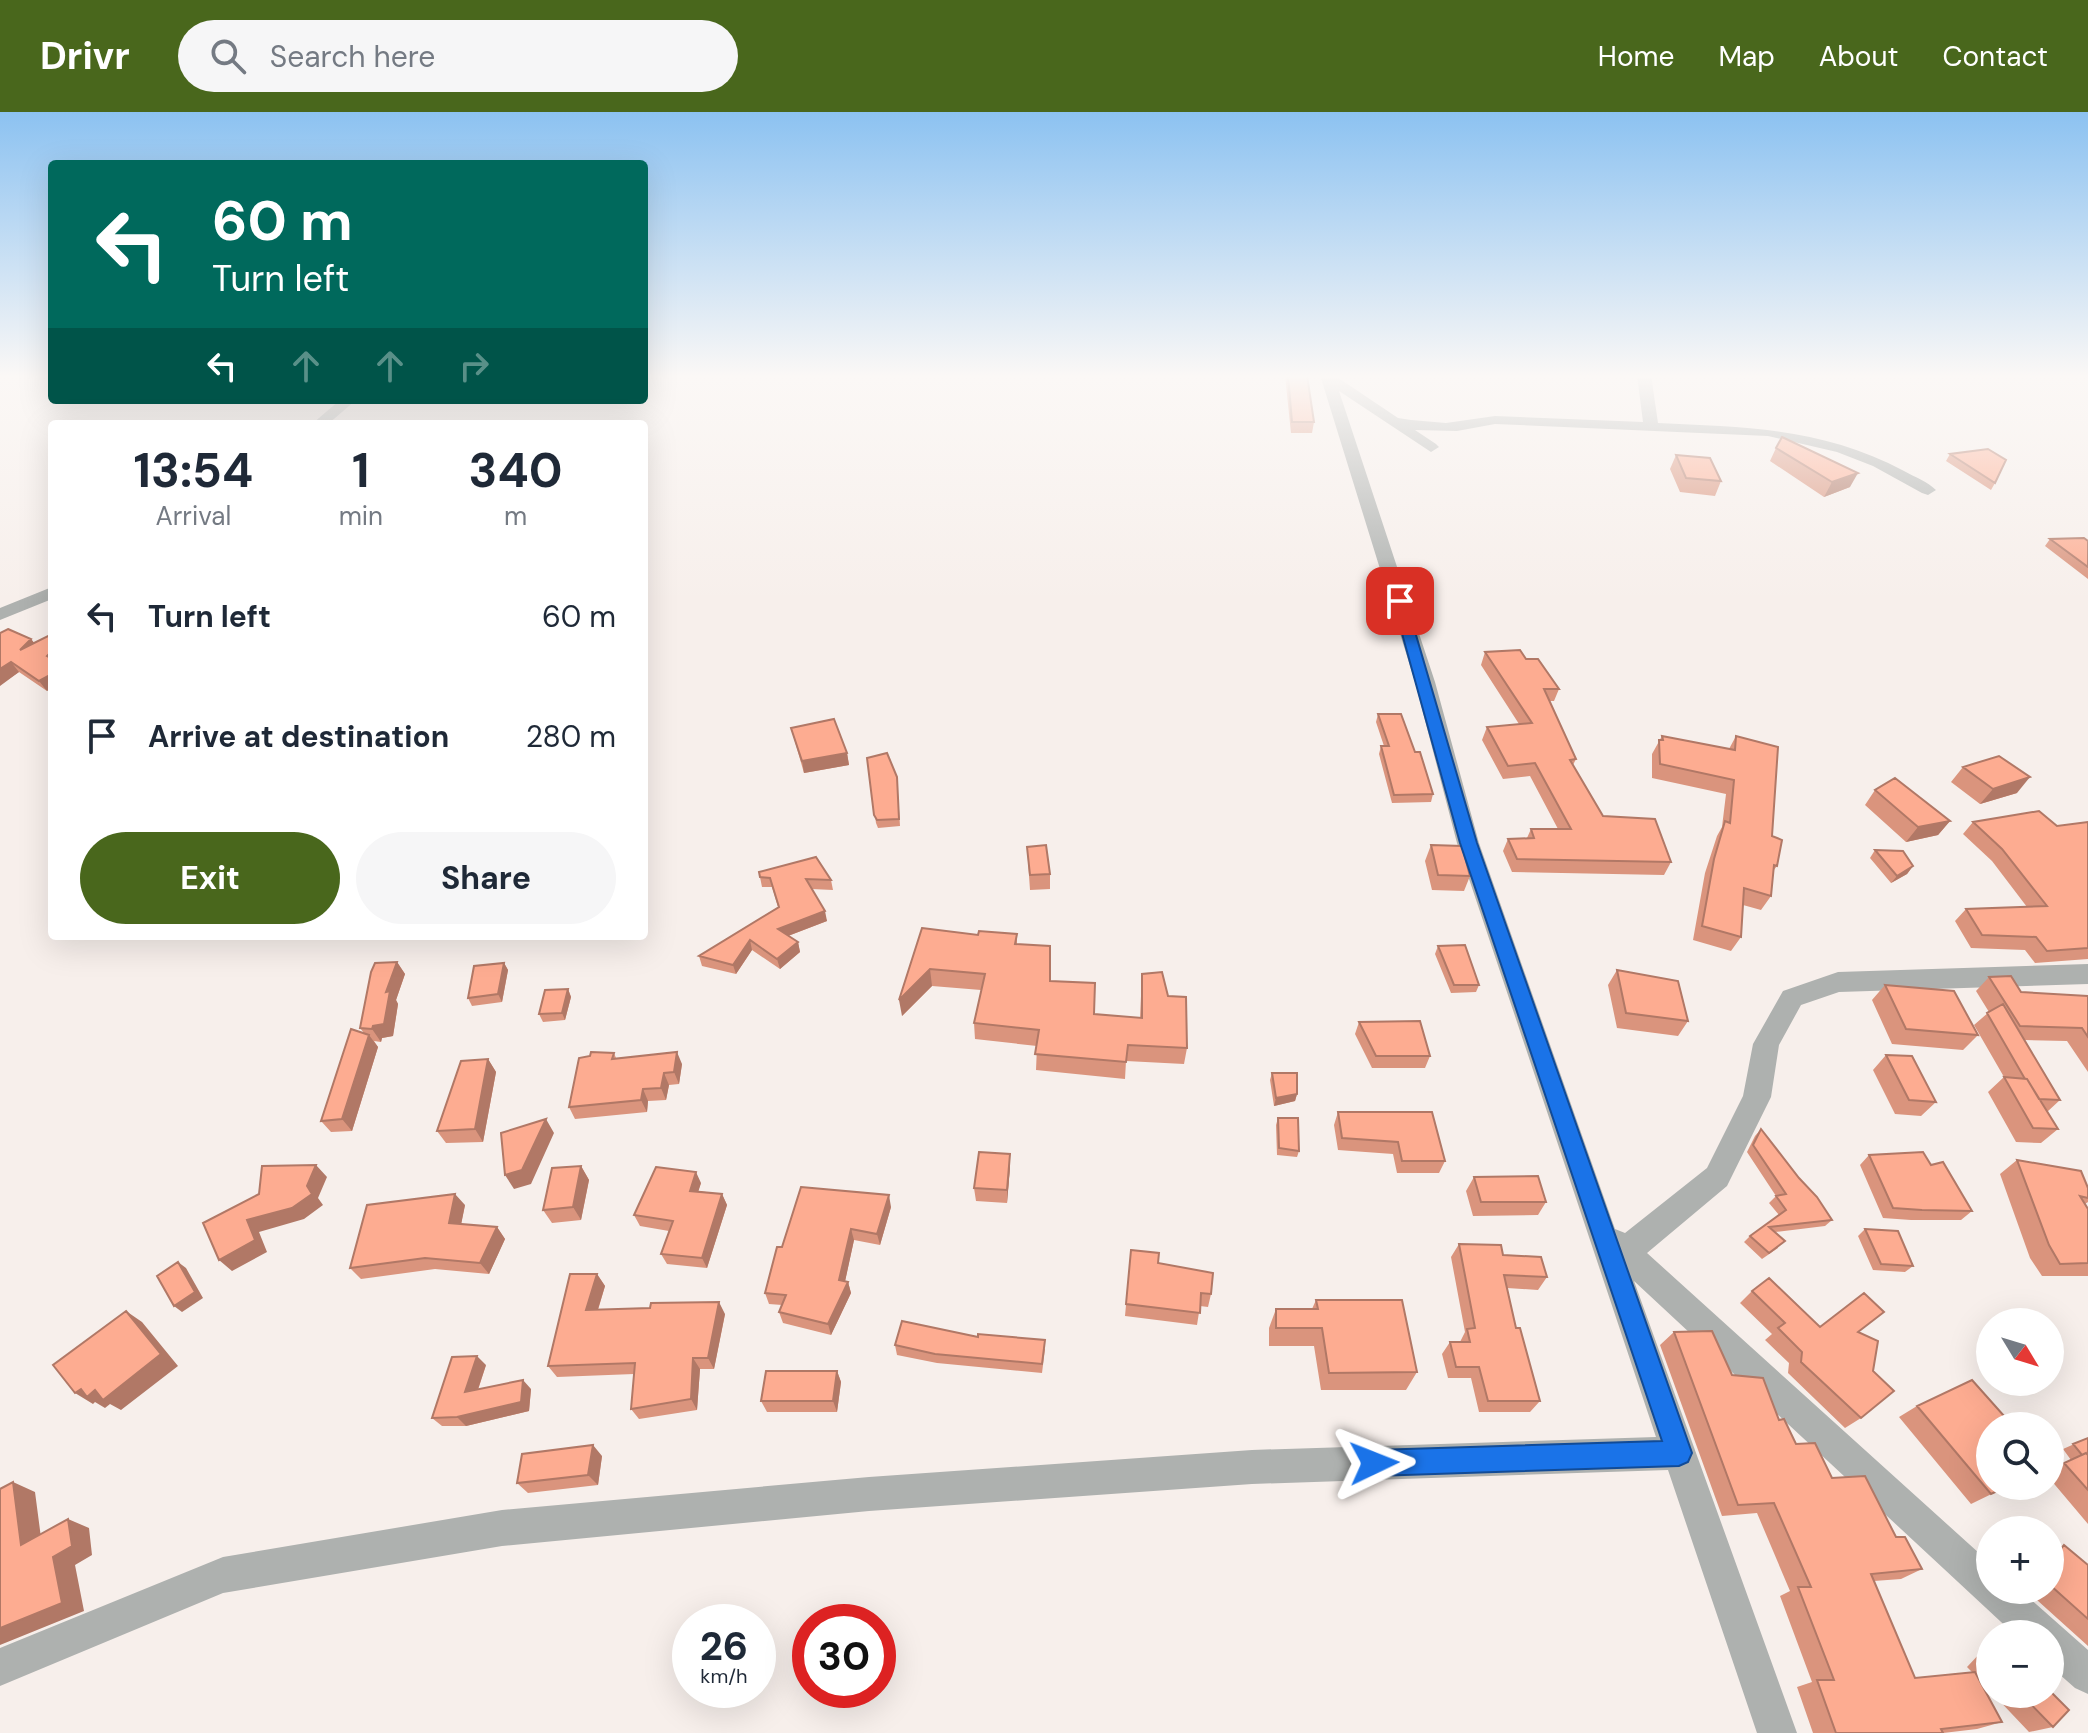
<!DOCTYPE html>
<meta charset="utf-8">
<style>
body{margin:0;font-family:"DM Sans",sans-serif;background:#f6f6f7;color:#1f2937;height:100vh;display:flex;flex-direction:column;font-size:30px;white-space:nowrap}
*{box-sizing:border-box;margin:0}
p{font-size:26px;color:#747a83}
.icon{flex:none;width:44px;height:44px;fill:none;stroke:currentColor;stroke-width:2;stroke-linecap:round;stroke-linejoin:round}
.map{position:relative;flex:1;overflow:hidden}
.panel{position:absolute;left:48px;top:308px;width:600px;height:520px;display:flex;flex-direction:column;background:#fff;border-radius:8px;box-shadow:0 8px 32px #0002}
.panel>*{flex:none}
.guide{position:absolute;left:48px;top:48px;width:600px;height:244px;border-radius:8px;box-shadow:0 8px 32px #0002;background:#00695c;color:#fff;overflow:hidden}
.needle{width:52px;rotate:128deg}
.tools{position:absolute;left:1976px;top:1196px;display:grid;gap:16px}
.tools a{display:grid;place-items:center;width:88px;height:88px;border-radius:50%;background:#fff;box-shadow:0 8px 32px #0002;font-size:40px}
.speed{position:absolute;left:672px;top:1492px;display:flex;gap:16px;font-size:40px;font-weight:700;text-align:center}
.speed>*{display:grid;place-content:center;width:104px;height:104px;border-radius:50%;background:#fff;box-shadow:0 8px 32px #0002;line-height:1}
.speed small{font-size:20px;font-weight:400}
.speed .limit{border:12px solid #d22;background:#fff;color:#111}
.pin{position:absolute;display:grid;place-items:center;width:68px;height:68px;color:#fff;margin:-34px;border-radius:16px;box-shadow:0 4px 12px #0006}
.me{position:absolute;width:88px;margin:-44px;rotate:88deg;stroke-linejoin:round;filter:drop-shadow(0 0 6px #0008)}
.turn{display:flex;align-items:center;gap:28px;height:168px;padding:0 32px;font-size:36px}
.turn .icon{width:104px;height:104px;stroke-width:2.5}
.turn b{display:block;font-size:56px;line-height:68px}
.lanes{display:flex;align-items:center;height:76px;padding:0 32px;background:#0003;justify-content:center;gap:40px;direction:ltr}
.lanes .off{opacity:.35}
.eta{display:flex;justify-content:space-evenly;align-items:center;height:136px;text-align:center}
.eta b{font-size:48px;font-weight:700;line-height:56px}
.action{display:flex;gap:16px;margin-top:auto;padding:16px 32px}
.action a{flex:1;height:92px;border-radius:48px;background:#49671c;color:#fff;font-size:32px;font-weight:700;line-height:92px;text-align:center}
.action a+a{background:#f6f6f7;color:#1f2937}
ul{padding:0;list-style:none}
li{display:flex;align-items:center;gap:24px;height:120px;padding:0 32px}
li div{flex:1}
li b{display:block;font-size:30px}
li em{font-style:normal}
header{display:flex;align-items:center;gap:48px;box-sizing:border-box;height:112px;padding:0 40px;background:#49671c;color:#fff}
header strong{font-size:38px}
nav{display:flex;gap:44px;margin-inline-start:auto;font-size:28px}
.search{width:560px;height:72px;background:#f6f6f7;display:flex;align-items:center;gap:20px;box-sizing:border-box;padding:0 28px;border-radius:44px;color:#747a83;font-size:30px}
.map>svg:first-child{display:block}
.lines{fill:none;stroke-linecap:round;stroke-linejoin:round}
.street{fill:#aeb1af;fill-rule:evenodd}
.wall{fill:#da947d}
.shaded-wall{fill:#b17866}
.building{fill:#fdac91;stroke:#b17866;stroke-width:2}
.route{fill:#1a73e8;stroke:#114b97;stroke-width:2}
</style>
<header>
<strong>Drivr</strong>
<div class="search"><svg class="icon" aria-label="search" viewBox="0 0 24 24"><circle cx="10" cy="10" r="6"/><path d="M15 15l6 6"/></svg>Search here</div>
<nav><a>Home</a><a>Map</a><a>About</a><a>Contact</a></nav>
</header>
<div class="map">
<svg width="2088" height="1621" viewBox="0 0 2088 1621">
<rect width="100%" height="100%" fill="#f7efeb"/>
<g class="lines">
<path class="street" d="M1320,263h14l64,43 13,2 35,3 49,-7 148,6 -6,-47h14l7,48c88,4 166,5 246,48 11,6 24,11 32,19l-8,5 -6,-2 -49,-27 -36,-14 -69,-16 -273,-12 -38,7 -42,-1 21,14 3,3 -8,5 -92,-61 96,291 44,161 136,386 10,4 82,-65 36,-72 10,-52 30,-53 55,-19 250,-8v20l-249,8 -38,13 -22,40 -8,52 -44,89 -80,67 343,310v27h30l68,60v44l-13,-6 -25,-22v-32h-36l-380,-353 163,452h-40l-89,-263 -416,14 -383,27 -367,35 -279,47 -223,93v-38l223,-91 279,-47 367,-33 383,-27 404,-13 -199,-594 -42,-161z
M340,288h16l-28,24h-16z
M52,475v12l-52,21v-12z"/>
</g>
<path class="wall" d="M1285,263h22l7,47 -2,11h-21z
M1776,336l74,39 -26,10 -54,-36z
M1950,342l45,29 -4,7 -45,-29z
M1676,343l45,26 -6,15 -35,-4 -10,-23z
M2050,427l38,2v38l-43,-33z
M0,521l31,6 3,4 13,48 -28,-19 -15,10z
M1485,540l41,7 33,30 -5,12h-5l27,58 -3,6 30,51 68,46 -7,13 -152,-3 -9,-21 5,-12 19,-1 4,-9h27l-28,-53 -27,3 -21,-39 5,-13 32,-3 -38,-59z
M1378,602l37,38 18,42 -2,8 -39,1 -13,-49 2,-8h3l-8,-24z
M791,616l56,25 2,12 -45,8z
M1662,624l67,13 7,-13 36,100 5,30 -4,5 -2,25 -10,14 -18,-5 -2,32 -10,14 -38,-11 12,-67 12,-37 5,-9 4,-33 -74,-16v-24z
M867,646l30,19 3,49 -22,2 -2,-5z
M1963,655l54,26 -37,11 -29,-22z
M1875,678l75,31 -12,14 -32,7 -41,-37z
M1973,710l84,4 31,-4v137l-53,4 -10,-13 -54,-2 -16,-27 11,-12 61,-2 -35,-46 -29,-27z
M1431,733l39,31 -6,15 -32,-1 -7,-29z
M1027,735l23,27v15l-20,1z
M1875,738l38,16 -6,8 -16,9 -21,-25z
M760,765l71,3 2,10 -21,-1 15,32 -39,15 10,6 2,10 -20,17 -28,-19 -16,24 -34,-8 -3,-10 79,-49 -6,-20h-10z
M922,816l56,7 39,-1v11l33,36 44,33 46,4 2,-44 26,22 19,52 -3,16 -58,-3 -1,18 -89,-9 1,-24 -62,-7 -1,-16 7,-33 -49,-4 -30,30z
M1438,834l41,39 -3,7 -25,1 -16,-39z
M397,850l8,12 -9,26 2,4 -5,32 -11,2 -1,4 -7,-1 4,6 -26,84 -21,1 -10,-11 43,-88 -4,-5z
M504,851l4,7 -6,32 -30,4 -4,-8z
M1617,858l71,51 -10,15 -61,-8 -9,-43z
M1989,865l32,15 67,4v76l-21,-31 -43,-1 36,60 -13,12 11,17 -17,14 -25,-1 -28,-50 16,-15 -30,-52 15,-13 -13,-21z
M1885,873l93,50 -15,15 -71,-6 -20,-44z
M568,877l3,8 -6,23 -22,2 -4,-8z
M1359,910l71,34 -5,12h-53l-17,-34z
M614,941l2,5 66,6 -3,20 -10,1 -3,15 -18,1 -1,11 -72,7 -6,-12z
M1886,943l50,47 -15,14 -26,-2 -22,-44z
M488,947l8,13 -13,70 -37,1 -9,-12z
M1272,961l25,21 -2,7 -21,5 -4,-26z
M1338,1000l107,49 -6,12h-42l-4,-19 -55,-4 -4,-25z
M1278,1006l21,33 -2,6 -20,-2 -1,-30z
M1761,1017l71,91 -7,6 -50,6 3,16 -16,11 -18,-17 6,-6 29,-21 -10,-12 7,-7 -29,-44 8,-16z
M1010,1042v13l-3,36 -31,-2 -2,-13z
M1869,1043l62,10 41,46 -11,9h-50l-28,-2 -23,-53z
M2017,1048l71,28v14l-3,2 3,5v67h-46l-12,-18 -30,-84z
M581,1054l8,14 -8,40 -29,3 -9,-13z
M1474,1065l72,25 -8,13 -65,1 -7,-25z
M701,1071l-3,8 24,3 5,11 -20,63 -40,-4 -6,-10 8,-23 -29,-5 -6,-11z
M465,1093l-4,19 36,3 8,12 -16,35 -54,-5 -74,10 -11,-11z
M891,1095l-11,38 -26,-5 -9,41 3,1 3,11 -20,42 -48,-12 -4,-11 3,-7 -13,-1 -4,-11 17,-46z
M1865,1117l48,37 -8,6 -32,-2 -15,-34z
M1459,1132l44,11 44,22 -9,13 -31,-2 9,40 24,73 -10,11h-51l-8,-34h-23l-6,-24 8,-12h10l5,-10 -14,-75z
M1131,1138l27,13 53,31 -3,13 -8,-1 -3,19 -72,-9z
M597,1162l8,12 -7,24 127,4 -11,55h-14l-3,41 -58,9 -8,-10 3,-35 -77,3 -9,-11z
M1752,1179l68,36 38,5 3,86 -16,10 -57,-55 1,-10 -24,-23 7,-6 -32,-31z
M1316,1188l101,72 -11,18h-85l-7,-44h-45v-18l7,-19h36z
M1674,1220l58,43 47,45 17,24 100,93 26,32 -21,10 -27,2 41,97 57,-6 -5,-5 15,-16 8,-3v43l-11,-11 23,42 -25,7 -34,4h-130l-16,-46 15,-5 -32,-86 10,-5 -33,-78 -35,3 -62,-171z
M978,1225l67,12 -3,24 -105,-10 -40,-8 -2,-10z
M486,1253l-8,25 53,-1 -2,22 -63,15h-24l-10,-8z
M837,1259l4,11 -4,30h-70l-6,-11z
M1917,1294l91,80 -37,18 -72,-87z
M2088,1326v86l-38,-45v-9l21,-10 -8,-11z
M602,1344l-4,29 -70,8 -11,-10z
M2064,1433l24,20v81l-62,-56h24v-39z
M1993,1582h57l3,33 -24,5z"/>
<path class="shaded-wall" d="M1858,361l-8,14 -26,10 8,-15z
M31,527l8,10 -19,1z
M11,550l8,10 -19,14v-17z
M52,562v15l-5,2 -8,-10z
M847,641l2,12 -45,8 -2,-12z
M2030,665l-13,16 -37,11 13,-15z
M1950,709l-12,14 -32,7 12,-15z
M1913,754l-6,8 -16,9 6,-7z
M825,799l2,10 -47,18 -2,-10z
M750,828l2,10 -16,24 -3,-9z
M798,830l2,10 -20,17 -3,-10z
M397,850l8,12 -9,26 2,4 -5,32 -11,2 -1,4 -9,-13z
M504,851l4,7 -6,32 -4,-8z
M930,857l2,17 -30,30 -3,-16z
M568,877l3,8 -6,23 -3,-7z
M369,923l9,12 -26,84 -10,-12z
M677,940l5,12 -3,20 -5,-12z
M488,947l8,13 -13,70 -8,-13z
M664,961l5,12 -3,15 -5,-12z
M643,977l5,12 -1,11 -6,-12z
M1297,982l-2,7 -21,5 2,-8z
M546,1007l8,14 -23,51 -17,5 -9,-14z
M1010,1042v13l-3,36v-13z
M316,1053l11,12 -9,21 5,7 -19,14 -45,13 8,20 -35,19 -13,-11 28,-40 60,-34z
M581,1054l8,14 -8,40 -8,-13z
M696,1060l5,11 -6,19 -5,-11z
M455,1082l10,11 -6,30 -10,-12z
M722,1082l5,11 -20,63 -5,-10z
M889,1083l2,12 -11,38 -3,-11z
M497,1115l8,12 -16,35 -9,-11z
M851,1117l3,11 -11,51 -4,-11z
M178,1150l8,6 17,30 -21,14 -8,-6z
M597,1162l8,12 -11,36 -8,-12z
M848,1170l3,11 -20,42 -3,-11z
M719,1190l6,12 -11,55 -6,-11z
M126,1199l16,11 36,44 -57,44 -11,-6 -5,4 -10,-6 -2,2 -18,-11 6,-4 14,1z
M477,1244l9,9 -12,36 -9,-9z
M693,1246l7,11 -3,41 -6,-11z
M837,1259l4,11 -4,30 -4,-11z
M523,1268l8,9 -2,22 -63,15 -9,-9z
M593,1333l9,11 -4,29 -10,-10z
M13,1370l22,10 8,61 -22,-8z
M68,1407l21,9 3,27 -17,10 9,46 -84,34v-17l53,-71z"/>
<path class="building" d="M1288,263h19l7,47h-22z
M1782,325l76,36 -26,9 -56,-34z
M1988,337l18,11 -11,23 -45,-29z
M1676,343l34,3 11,23 -35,-3z
M2084,426l4,3v26l-38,-28z
M8,517l23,10 -11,11 32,-16v17l-5,5 5,3v15l-13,7 -28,-19 -11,7v-36z
M1520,538l6,9h12l21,30h-15l32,70 -6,1 33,56 52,3 16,43 -154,-3 -9,-20 26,-1 -3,-9h40l-36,-66 -27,3 -21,-39 45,-4 -47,-71z
M1378,602h23l14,38h5l13,42 -39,1 -13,-49h8z
M834,607l13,34 -45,8 -11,-33z
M1662,624l73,14 1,-14 42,11 -6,89 10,4 -5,26 -3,-1 -3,31 -27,-8 -3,49 -39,-11 12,-67 11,-38 5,2 4,-43 -74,-16 -1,-24h4z
M887,641l10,24 2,42 -22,1 -3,-5 -7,-57z
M1999,644l31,21 -37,12 -30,-22z
M1895,666l55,43 -32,6 -43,-37z
M2039,699l18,15 31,-4v126l-41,3 -11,-14 -54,-2 -16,-26 81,-3 -45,-57 -29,-27z
M1046,733l4,29 -20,1 -3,-28z
M1431,733l31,1 8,30 -32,-1z
M1875,738l28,1 10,15 -16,10z
M816,745l15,23 -25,-1 19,32 -47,18 20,13 -21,17 -27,-19 -17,25 -34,-9 80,-49 -9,-29 -10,-1 -1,-5z
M922,816l56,7 1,-4 38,3 -2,10 35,2v35l45,2 -1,31 48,4v-44l20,-2 6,24 18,1 1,51 -59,-3 -2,17 -91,-8 4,-24 -65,-7 11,-49 -55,-5 -31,31z
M1465,833l14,40h-25l-16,-39z
M397,850l-11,30 4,-1 -6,33 -11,2 -1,3 -12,-1 11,-56 4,-9z
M504,851l-6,31 -30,4 6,-32z
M1617,858l61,11 10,40 -62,-8z
M2011,864l10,16 67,4v41l-6,-9 -62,-2 -31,-49z
M1885,873l69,6 24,44 -72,-6z
M568,877l-6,24 -23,1 6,-24z
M2003,892l57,96 -21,-1 -12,-20h-2l-38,-66z
M1420,909l10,35h-54l-17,-34z
M351,917l18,6 -27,84 -21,2z
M591,940l23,1 -2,6 65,-7 -3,20 -10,1 -3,15 -18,1 -2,11 -72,7 10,-49 11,-2z
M1886,943l26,1 24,46 -27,-2z
M488,947l-13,70 -38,2 24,-70z
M1272,961h25v21l-21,4z
M2004,965l23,2 31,50 -25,-1z
M1338,1000h94l13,49h-43l-4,-19 -56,-4z
M1278,1006h20l1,33 -20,-3z
M546,1007l-24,51 -17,5 -4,-42z
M1761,1017l38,49 18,19 15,23 -63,7 16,14 -16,12 -19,-17 36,-26 -10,-14 10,-2 -33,-49z
M979,1040l31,2 -3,36 -33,-2z
M1923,1040l8,13 12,-3 29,49 -50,-1 -29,-2 -24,-53z
M2017,1048l64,11 7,17v10l-8,-2 8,13v54l-28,1 -11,-19z
M316,1053l-9,21 5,8 -20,14 -45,12 8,20 -36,20 -16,-37 56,-29 3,-28z
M581,1054l-8,41 -30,3 9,-42z
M656,1055l40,5 -6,19 32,3 -20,64 -41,-4 12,-33 -39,-6z
M1538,1064l8,26h-65l-7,-25z
M801,1075l88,8 -12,39 -26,-5 -12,51 9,2 -20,42 -49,-12 7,-17 -21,-2 12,-46h5z
M455,1082l-6,29 48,4 -17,36 -55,-5 -75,10 17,-63z
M1865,1117l33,2 15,35 -32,-2z
M1459,1132l42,1 2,10 38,2 6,20 -43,-2 12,53h4l20,73h-52l-9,-34h-23l-6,-25h20l-3,-13 8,-1z
M1131,1138l28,3 -1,10 55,10 -2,21 -10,-1 -1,20 -74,-9z
M178,1150l17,30 -21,14 -17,-30z
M570,1162h27l-11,36 64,-2 1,-5 68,-1 -11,56h-15l-2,41 -60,10 4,-46 -87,3z
M1769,1166l51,49 44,-34 20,19 -26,20 20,9 -5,30 21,20 -33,27 -60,-56 1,-10 -24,-24 7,-5 -33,-32z
M1316,1188h86l15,72 -88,1 -7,-45h-46v-19h42z
M126,1199l35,43 -58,46 -8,-10 -8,7 -6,-8 -6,4 -22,-28z
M902,1209l76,16v-3l67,6 -3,24 -107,-10 -40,-9z
M1712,1219l20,44 31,3 16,42 5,-1 12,25 19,-1 17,35 33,-2 31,61h9l17,32 -51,5 44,104 60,-6 27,50 -61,7 2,4h-107l-19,-53h17l-36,-93h13l-37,-84 -36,2 -64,-173z
M477,1244l-12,36 58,-12 -2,22 -64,15 -25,1 20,-61z
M766,1259h71l-4,30h-72z
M1972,1268l41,46h-23v60h18l-17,8 -74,-88z
M2088,1326v17l-2,-2 -4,2 -9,-11z
M593,1333l-5,30 -71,8 5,-29z
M2086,1341l2,2v35l-24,-27z
M13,1370l8,63 47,-26 4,27 -19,11 9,46 -62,25v-139z
M2064,1433l24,20v54l-38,-34v-22z
M2050,1579l19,19 -16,17 -32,-33h29z"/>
<linearGradient id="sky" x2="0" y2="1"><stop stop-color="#8cc2f1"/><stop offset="0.54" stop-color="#fbf8f6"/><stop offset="1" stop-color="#fbf8f6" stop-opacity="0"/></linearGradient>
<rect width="2088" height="490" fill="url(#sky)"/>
<path class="route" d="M1400,485l6,4 71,242 215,610 -4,9 -9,4 -305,10 -9,-4 -4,-9 4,-9 9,-4 288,-9 -202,-598 -67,-242z"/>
</svg>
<div class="tools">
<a><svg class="needle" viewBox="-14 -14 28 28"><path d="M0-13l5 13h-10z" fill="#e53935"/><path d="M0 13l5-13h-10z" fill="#747a83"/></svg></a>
<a><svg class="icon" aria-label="search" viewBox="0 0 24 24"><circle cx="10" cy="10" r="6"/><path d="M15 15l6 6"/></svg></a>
<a>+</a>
<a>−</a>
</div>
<div class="speed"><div>26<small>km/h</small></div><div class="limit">30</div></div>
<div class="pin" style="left:1400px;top:489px;background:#d93025"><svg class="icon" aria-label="arrive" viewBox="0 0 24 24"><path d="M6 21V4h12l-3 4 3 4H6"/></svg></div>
<svg class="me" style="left:1374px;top:1351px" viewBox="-20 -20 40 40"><path d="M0-17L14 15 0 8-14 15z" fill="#1a73e8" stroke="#fff" stroke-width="4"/></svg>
<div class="guide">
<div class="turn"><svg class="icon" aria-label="left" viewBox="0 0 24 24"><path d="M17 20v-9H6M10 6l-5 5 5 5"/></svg><div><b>60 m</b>Turn left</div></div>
<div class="lanes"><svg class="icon" aria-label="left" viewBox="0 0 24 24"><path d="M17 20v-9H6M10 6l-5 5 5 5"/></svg><svg class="icon off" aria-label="ahead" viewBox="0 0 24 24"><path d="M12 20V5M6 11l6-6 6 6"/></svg><svg class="icon off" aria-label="ahead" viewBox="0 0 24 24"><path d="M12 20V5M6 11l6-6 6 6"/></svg><svg class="icon off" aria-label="right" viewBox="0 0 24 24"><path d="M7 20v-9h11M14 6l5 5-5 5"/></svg></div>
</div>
<section class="panel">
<div class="eta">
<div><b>13:54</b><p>Arrival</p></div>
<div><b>1</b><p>min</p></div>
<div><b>340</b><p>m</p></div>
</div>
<ul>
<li><svg class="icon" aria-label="left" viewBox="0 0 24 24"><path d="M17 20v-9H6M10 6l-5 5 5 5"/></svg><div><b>Turn left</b></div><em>60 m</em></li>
<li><svg class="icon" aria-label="arrive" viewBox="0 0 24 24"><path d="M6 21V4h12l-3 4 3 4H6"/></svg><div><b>Arrive at destination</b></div><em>280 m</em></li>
</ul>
<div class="action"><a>Exit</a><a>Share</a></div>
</section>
</div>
